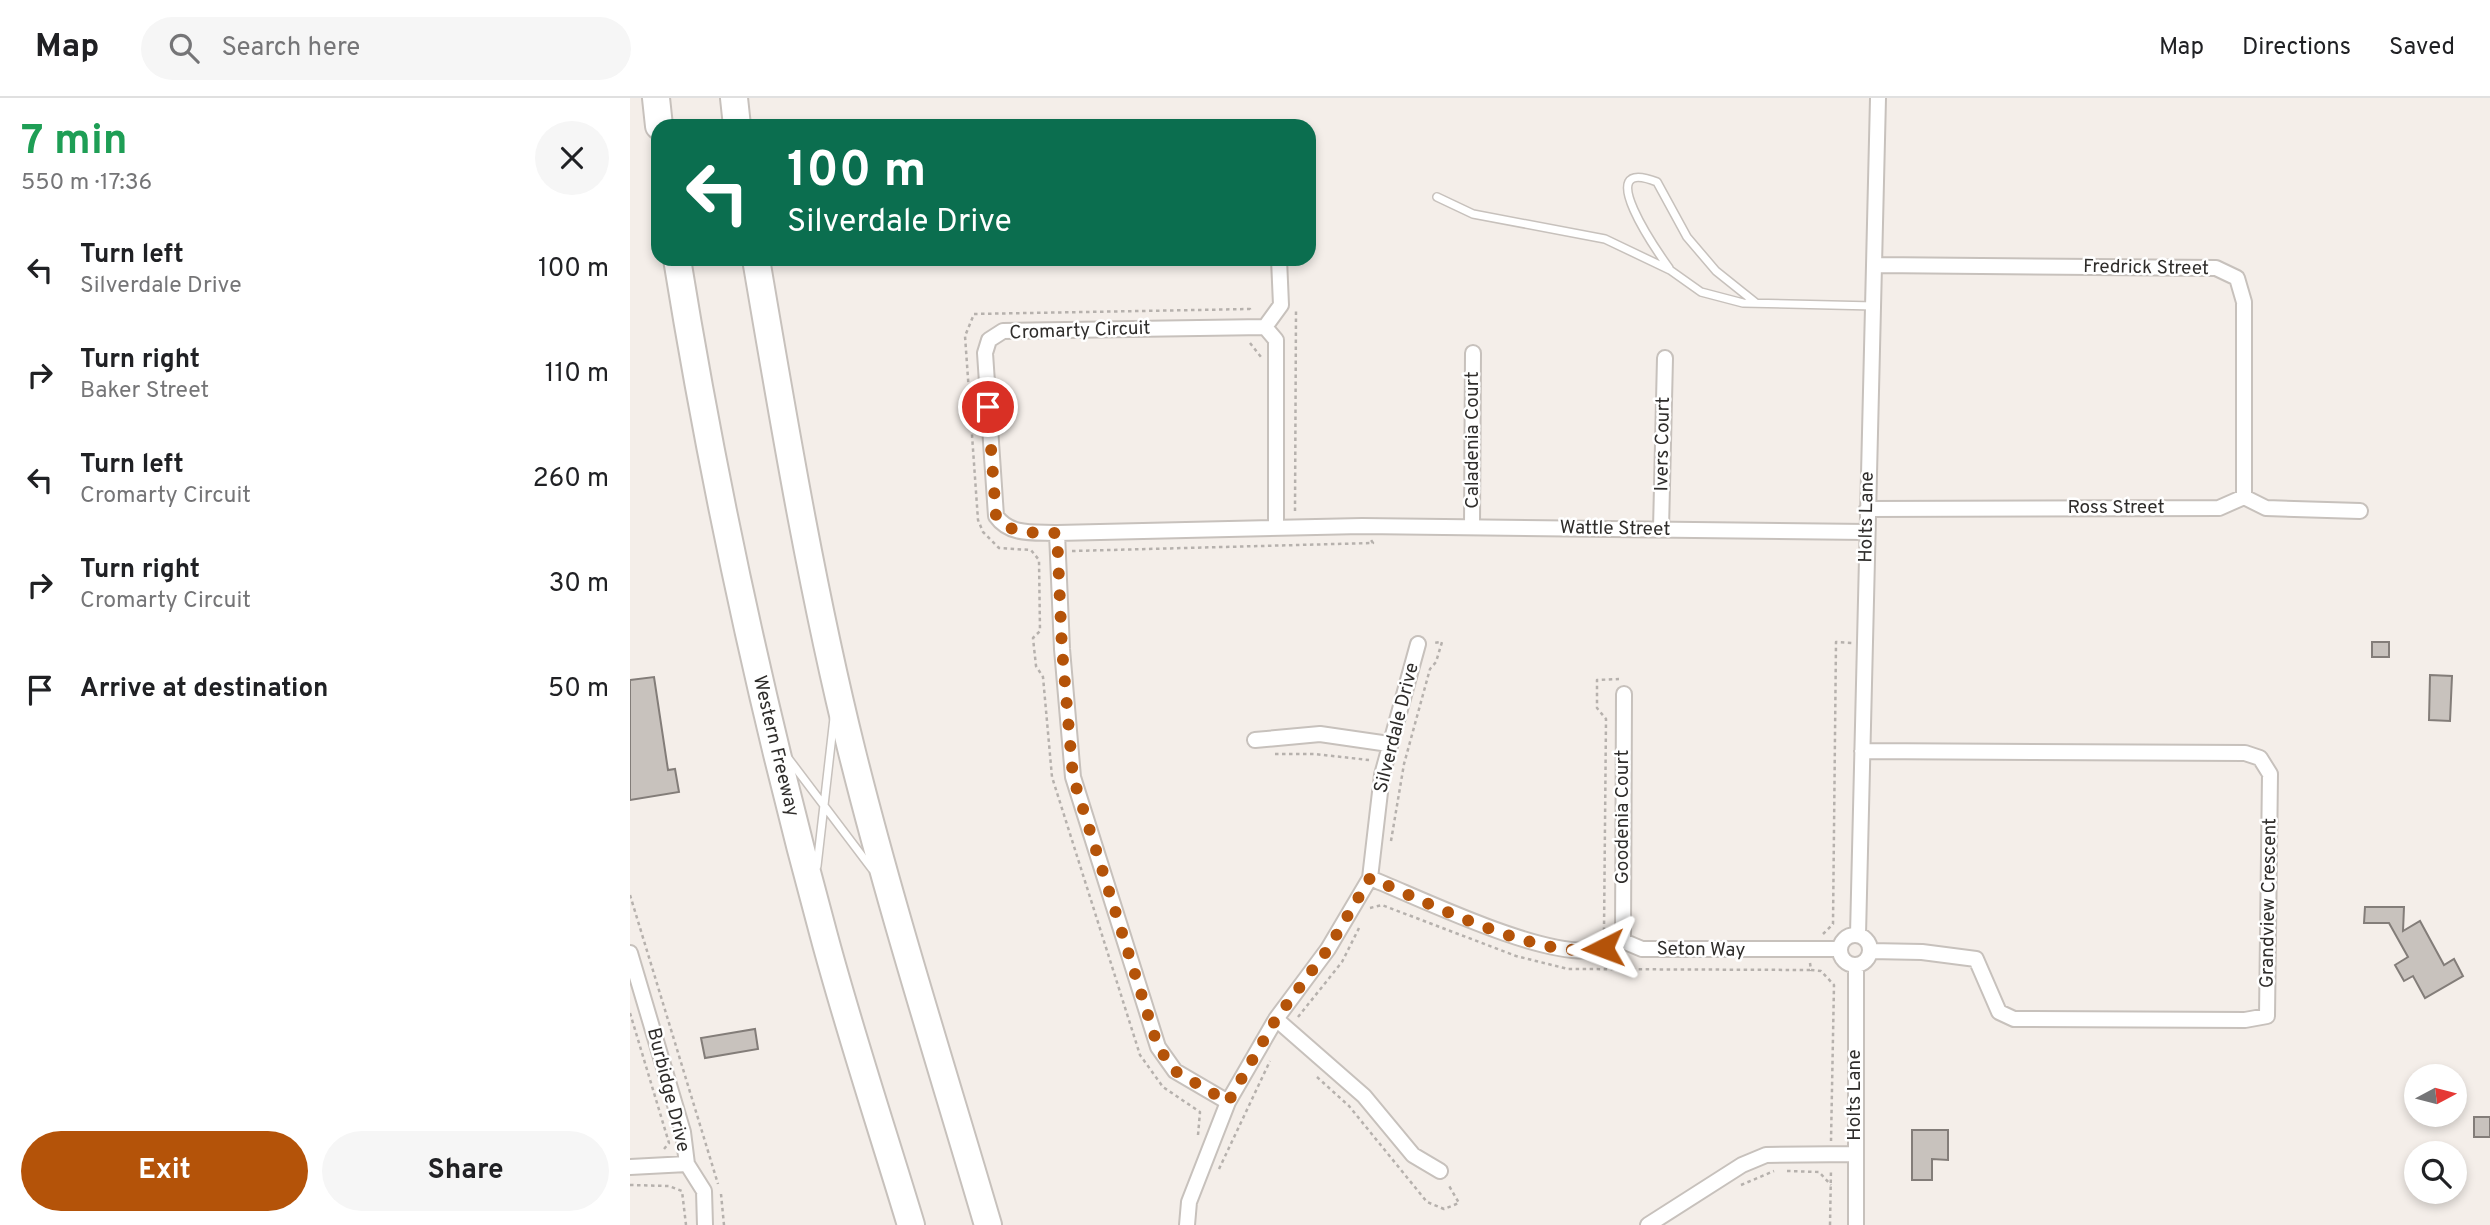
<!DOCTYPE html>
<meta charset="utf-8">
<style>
body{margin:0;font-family:Overpass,sans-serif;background:#f6f6f6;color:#202124;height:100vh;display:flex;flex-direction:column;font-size:26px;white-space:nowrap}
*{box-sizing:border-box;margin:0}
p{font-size:23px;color:#757577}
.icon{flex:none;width:38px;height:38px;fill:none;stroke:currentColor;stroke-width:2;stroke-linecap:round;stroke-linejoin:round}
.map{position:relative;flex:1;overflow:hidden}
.sheet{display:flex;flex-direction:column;background:#fff;width:630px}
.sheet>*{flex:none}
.guide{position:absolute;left:21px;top:21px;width:665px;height:147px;border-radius:21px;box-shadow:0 4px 10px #0003;background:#0b6e4f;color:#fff;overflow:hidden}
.needle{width:46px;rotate:83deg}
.fabs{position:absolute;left:1774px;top:966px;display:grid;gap:14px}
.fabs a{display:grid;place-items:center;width:63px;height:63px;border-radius:50%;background:#fff;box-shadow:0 4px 10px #0003;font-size:35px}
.pin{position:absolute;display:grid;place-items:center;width:60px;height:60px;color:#fff;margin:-30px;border:4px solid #fff;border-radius:50%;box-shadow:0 2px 7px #0007}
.me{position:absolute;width:77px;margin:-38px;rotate:267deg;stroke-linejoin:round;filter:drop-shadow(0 0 5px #0008)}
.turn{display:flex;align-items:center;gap:24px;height:147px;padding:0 21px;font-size:32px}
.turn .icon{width:91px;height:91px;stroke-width:2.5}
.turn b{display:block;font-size:49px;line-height:60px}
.round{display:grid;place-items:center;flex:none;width:74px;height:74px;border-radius:37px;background:#f6f6f6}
.head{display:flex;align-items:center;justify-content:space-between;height:119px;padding:0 21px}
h1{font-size:42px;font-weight:700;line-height:52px;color:#1e9e55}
.action{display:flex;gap:14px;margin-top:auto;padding:14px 21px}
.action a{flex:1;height:80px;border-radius:42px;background:#b45309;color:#fff;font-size:28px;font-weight:700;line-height:80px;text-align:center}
.action a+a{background:#f6f6f6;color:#202124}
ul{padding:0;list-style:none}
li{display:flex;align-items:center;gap:21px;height:105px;padding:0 21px}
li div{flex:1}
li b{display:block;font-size:26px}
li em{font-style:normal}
header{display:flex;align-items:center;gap:42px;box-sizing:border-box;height:98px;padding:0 35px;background:#fff;border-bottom:2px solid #e0e0e0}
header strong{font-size:33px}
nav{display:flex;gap:38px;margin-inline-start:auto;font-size:24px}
.search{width:490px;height:63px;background:#f6f6f6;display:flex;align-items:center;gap:18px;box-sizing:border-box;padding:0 24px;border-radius:38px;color:#757577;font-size:26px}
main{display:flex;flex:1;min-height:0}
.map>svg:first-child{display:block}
.building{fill:#c8c2bd;stroke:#837d79;stroke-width:2}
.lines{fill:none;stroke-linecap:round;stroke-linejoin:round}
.service-casing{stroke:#c7c1bc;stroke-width:10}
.minor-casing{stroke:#c7c1bc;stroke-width:18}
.motorway-casing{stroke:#c7c1bc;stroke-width:30}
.path{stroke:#b6b1ad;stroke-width:2.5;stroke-dasharray:3.5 3.5;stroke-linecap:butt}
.service{stroke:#fff;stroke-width:7}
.minor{stroke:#fff;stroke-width:14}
.motorway{stroke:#fff;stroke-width:26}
.route{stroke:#b45309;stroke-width:12;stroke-dasharray:0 21.6}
.labels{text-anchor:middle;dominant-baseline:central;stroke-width:5;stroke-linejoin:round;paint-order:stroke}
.street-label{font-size:19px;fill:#2f2d2b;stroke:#fff}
</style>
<header>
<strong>Map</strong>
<div class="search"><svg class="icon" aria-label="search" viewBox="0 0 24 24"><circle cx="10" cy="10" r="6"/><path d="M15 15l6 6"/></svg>Search here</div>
<nav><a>Map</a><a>Directions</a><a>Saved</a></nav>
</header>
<main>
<section class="sheet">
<div class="head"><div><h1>7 min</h1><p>550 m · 17:36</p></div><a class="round"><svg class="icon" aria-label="close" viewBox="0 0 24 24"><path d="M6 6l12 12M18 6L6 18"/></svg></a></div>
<ul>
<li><svg class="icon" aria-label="left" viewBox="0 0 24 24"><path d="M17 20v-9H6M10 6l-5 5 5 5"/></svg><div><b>Turn left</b><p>Silverdale Drive</p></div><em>100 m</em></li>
<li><svg class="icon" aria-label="right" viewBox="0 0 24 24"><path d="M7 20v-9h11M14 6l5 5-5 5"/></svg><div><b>Turn right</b><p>Baker Street</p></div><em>110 m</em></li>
<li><svg class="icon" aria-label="left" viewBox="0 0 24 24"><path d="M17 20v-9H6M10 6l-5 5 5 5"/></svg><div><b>Turn left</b><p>Cromarty Circuit</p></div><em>260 m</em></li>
<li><svg class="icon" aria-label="right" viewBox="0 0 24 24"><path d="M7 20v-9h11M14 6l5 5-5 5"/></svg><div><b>Turn right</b><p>Cromarty Circuit</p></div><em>30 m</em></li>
<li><svg class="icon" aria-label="arrive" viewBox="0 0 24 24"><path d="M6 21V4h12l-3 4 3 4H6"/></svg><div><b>Arrive at destination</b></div><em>50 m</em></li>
</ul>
<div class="action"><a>Exit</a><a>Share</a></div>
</section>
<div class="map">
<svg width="1860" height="1127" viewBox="0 0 1860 1127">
<rect width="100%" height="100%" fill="#f4eee9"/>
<path class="building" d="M1742,544h17v15h-17z
M1800,577l22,1 -2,45 -21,-1z
M24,579l14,93 7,-1 4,23 -49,8v-120z
M1735,809h39l-1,24 17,-10 24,44 10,-6 9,17 -38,22 -12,-22 -9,5 -9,-16 13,-8 -19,-34h-25z
M125,931l3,20 -53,9 -4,-20z
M1844,1019h16v20h-16z
M1282,1032h36v30l-16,-1v21h-20z"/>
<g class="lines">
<g class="service-casing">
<path id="service" d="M807,99l36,17 132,25 65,31 31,22 42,11 131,3
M1039,170c-10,-14 -80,-113 -12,-86l30,55 29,34 40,32
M158,660l84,111
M187,768l17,-148"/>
</g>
<g class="minor-casing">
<path id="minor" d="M1246,167l340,3 21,10 7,24v195
M635,229l-262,4 -14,9 -4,13 11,163c14,20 38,16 61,17l305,-7 505,6
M635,229l11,13v187
M635,229l16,-22 -2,-46
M1237,411l352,-1 25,-11 22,11 94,3
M842,429l1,-174
M1031,431l4,-171
M427,435l5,116 11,128 85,270 17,24 53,31
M625,642l65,-6 69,10
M1232,653l383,2 15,5 10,16 -3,242 -22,4 -231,-1 -15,-7 -23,-53 -54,-7 -52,-1
M740,780c52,21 170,79 223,72 10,-1 21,-6 30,-9l19,8h197
M1210 852a15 15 0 1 1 30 0a15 15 0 1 1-30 0Z
M1228,837l20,-837
M993,843l1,-247
M0,855l53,179 4,32 17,27 1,34
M646,921l88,77 49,59 27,16
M0,1069l57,-3
M557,1127l2,-23 39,-100 48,-83 52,-70 42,-71 12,-103 36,-131
M1018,1127l94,-60 24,-10 89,-1
M1226,1127v-259"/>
</g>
<g class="motorway-casing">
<g id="motorway">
<path d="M26,0l3,28"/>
<path d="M104,0l3,28"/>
<path id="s1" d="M47,161c37,228 86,454 147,677 26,97 58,193 87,289"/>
<path d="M126,161c28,164 56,332 96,493 40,160 90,316 136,473"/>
</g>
</g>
<path class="path" d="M620,245l11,14
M665,413l1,-200
M442,453l301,-8 -2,-3
M645,656h39l55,6
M761,743l13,-77 26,-95 6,-7 6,-20 -10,1
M0,797l88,289
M740,810l12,-3 134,51 52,13 242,1
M974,833l2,-212 -9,-11v-28l22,-1
M1193,836l10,-10 3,-282 16,1
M1180,865l1,7 10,1 13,14 -3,156
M0,915l39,130 -5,6
M668,919l44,-55 17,-34
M687,979l32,29 78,96 17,7 15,-6 -11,-19
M568,1037l2,-23 -37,-25 -23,-32 -88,-278 -9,-100 -7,-11 -3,-28 7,-7 -1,-71 -8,-10 -32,-2 -16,-16 -5,-12 -13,-184 9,-22 276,-5v3
M589,1071l51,-108
M1157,1073l32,1 12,13
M0,1087l39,1 13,5 4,34
M1111,1087l33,-14
M91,1096l3,31
M1200,1127l1,-56"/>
<use href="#service" class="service"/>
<use href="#minor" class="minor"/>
<use href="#motorway" class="motorway"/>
</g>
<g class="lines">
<path class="route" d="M358,309l8,109c14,20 38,16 61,17l5,116 11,128 85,270 17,24 53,31 48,-83 52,-70 42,-71c55,23 176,85 233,70"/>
</g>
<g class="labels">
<g class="street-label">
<text transform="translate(1516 170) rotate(1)">Fredrick Street</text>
<text transform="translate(450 233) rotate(-2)">Cromarty Circuit</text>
<text transform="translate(843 342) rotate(-90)">Caladenia Court</text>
<text transform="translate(1033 346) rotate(-89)">Ivers Court</text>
<text x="1486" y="410">Ross Street</text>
<text transform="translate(1237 419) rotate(-89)">Holts Lane</text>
<text transform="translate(985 431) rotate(1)">Wattle Street</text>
<text transform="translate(767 630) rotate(-76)">Silverdale Drive</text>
<text stroke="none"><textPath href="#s1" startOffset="497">Western Freeway</textPath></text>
<text transform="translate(993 719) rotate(-90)">Goodenia Court</text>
<text transform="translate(1639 805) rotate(-89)">Grandview Crescent</text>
<text transform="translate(1071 852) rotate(1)">Seton Way</text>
<text transform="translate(38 992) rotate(76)">Burbidge Drive</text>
<text transform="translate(1225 997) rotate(-90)">Holts Lane</text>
</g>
</g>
</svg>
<div class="fabs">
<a><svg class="needle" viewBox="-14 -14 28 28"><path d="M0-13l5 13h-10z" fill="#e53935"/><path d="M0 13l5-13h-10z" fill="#757577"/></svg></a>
<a><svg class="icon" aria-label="search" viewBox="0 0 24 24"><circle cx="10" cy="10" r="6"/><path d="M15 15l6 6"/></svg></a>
</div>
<div class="pin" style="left:358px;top:309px;background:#d93025"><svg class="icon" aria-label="arrive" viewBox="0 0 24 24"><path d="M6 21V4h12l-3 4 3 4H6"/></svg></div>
<svg class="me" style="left:973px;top:850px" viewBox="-20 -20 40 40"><path d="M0-17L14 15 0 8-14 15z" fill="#b45309" stroke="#fff" stroke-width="4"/></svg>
<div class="guide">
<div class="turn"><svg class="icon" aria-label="left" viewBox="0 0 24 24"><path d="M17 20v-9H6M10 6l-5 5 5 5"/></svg><div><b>100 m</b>Silverdale Drive</div></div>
</div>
</div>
</main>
